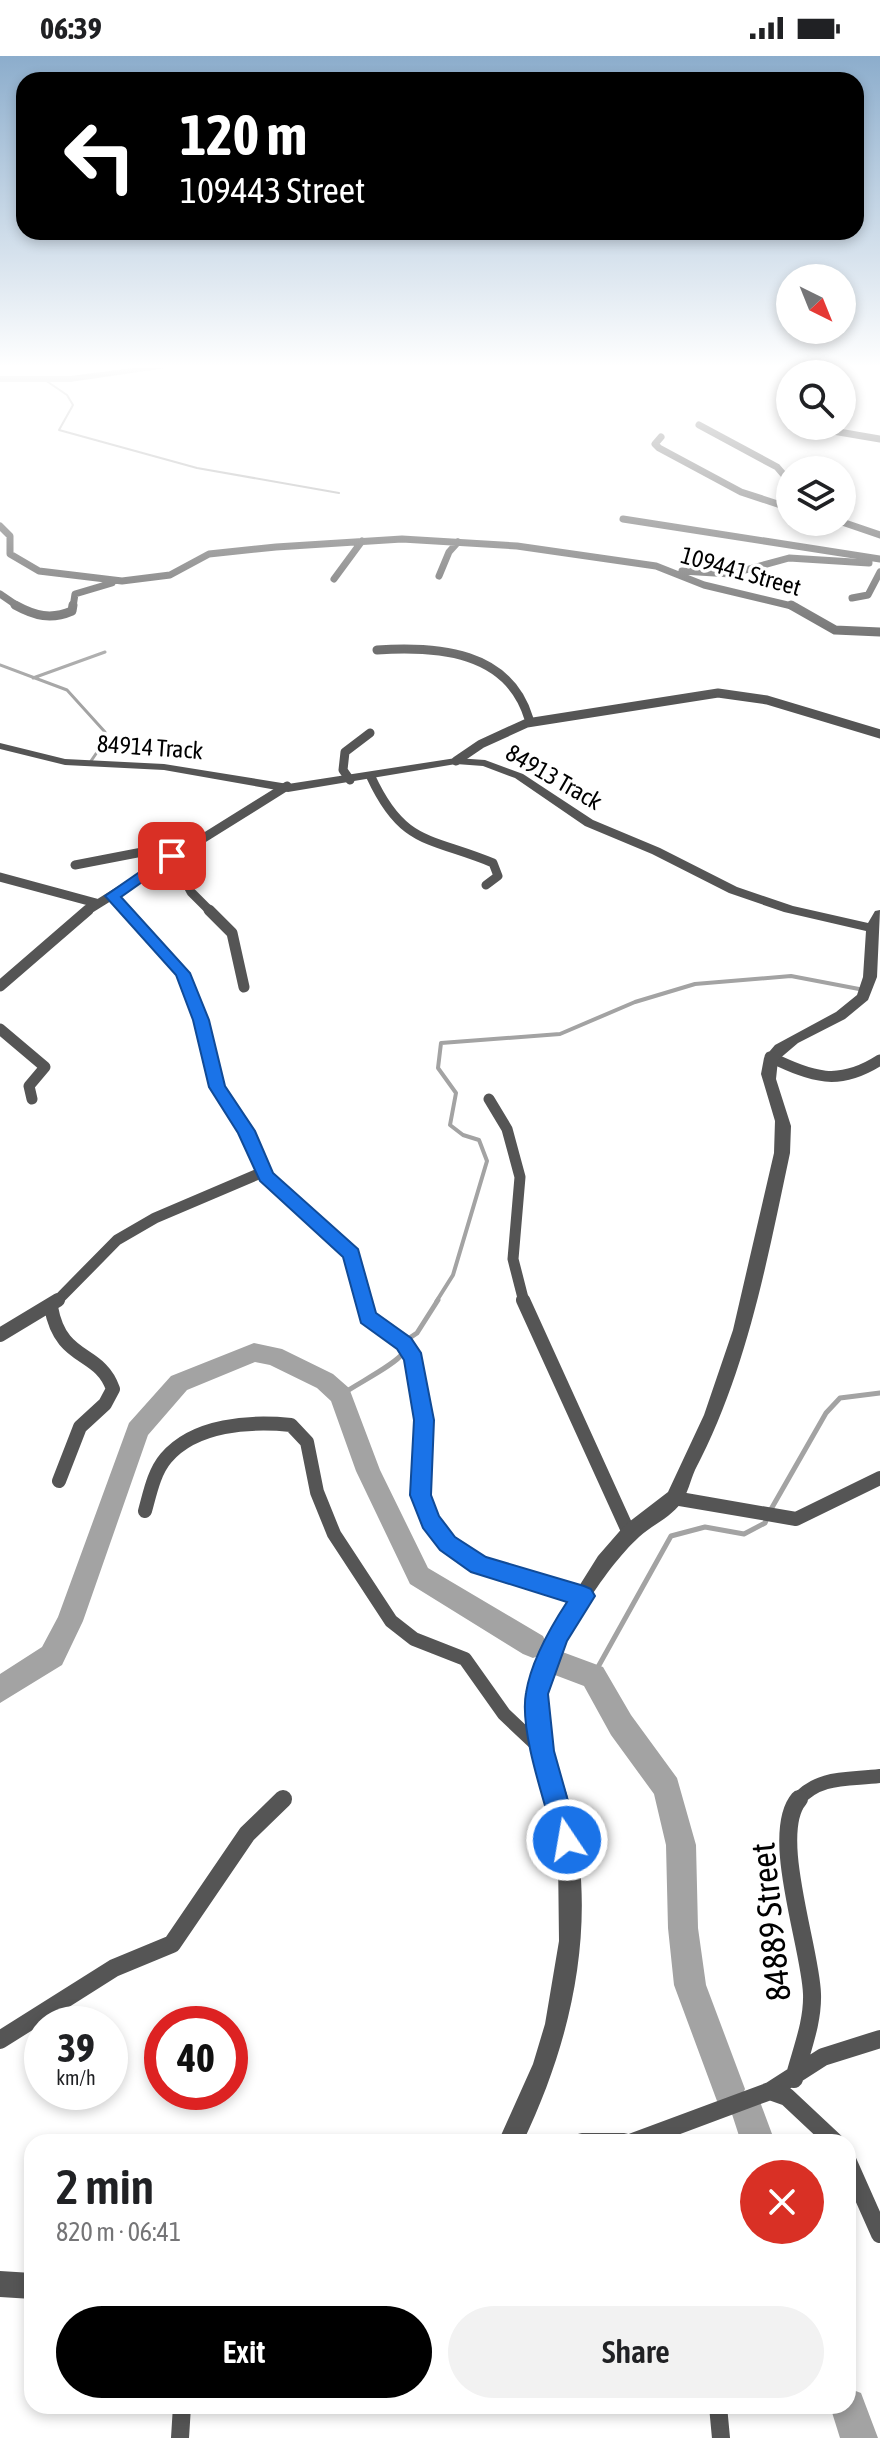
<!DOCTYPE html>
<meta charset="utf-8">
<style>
body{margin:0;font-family:"Asap Condensed",sans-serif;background:#f2f2f2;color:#202124;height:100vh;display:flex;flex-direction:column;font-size:30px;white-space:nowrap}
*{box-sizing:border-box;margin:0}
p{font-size:26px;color:#757577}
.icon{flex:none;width:44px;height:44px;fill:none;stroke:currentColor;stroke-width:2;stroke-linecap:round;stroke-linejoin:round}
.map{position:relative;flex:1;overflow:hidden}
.drawer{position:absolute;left:24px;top:2078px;width:832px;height:280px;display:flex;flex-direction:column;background:#fff;border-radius:24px;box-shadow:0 4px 12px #0003}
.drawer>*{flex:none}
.top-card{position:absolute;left:16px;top:16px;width:848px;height:168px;border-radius:24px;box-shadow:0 4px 12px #0003;background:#000;color:#fff;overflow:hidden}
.needle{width:52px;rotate:137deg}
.tools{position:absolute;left:776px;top:208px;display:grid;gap:16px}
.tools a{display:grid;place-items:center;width:80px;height:80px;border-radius:50%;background:#fff;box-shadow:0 4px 12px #0003;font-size:40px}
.speed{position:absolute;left:24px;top:1950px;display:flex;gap:16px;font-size:40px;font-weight:700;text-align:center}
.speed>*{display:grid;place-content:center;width:104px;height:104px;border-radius:50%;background:#fff;box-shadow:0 4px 12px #0003;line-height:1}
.speed small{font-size:20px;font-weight:400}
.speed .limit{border:12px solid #d22;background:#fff;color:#111}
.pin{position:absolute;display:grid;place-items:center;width:68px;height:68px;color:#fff;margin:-34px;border-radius:16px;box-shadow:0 4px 12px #0006}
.me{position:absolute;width:88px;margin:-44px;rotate:348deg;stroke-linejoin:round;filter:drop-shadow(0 0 6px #0008)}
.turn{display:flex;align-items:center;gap:28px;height:168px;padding:0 32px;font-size:36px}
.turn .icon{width:104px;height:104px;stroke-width:2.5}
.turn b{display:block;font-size:56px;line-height:68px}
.round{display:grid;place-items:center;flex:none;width:84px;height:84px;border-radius:42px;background:#f2f2f2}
.headline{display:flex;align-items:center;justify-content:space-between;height:136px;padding:0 32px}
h1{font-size:48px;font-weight:600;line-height:60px}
.cta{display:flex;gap:16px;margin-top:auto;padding:16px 32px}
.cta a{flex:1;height:92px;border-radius:48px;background:#000;color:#fff;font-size:32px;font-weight:600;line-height:92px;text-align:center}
.cta a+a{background:#f2f2f2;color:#202124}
.status{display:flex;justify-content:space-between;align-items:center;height:56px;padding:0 40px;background:#fff;direction:ltr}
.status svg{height:22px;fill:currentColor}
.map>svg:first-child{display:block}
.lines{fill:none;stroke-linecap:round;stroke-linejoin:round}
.stream-far3{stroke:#a3a3a3;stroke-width:2}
.stream-far2{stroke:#a3a3a3;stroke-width:3}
.stream-far1{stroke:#a3a3a3;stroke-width:4}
.stream{stroke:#a3a3a3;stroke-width:5}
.river{fill:#a3a3a3;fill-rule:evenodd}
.minor-far4{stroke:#555;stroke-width:7}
.minor-far3{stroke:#555;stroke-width:9}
.minor-far2{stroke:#555;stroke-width:11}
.minor-far1{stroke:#555;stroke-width:14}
.minor{stroke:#555;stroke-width:18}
.tertiary{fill:#555;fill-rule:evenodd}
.route{fill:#1a73e8;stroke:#114b97;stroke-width:2}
.labels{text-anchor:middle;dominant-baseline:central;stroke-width:7;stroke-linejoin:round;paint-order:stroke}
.far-street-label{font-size:24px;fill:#000;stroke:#fff}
.near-street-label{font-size:34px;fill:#000;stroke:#fff}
</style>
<div class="status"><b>06:39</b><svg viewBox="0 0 49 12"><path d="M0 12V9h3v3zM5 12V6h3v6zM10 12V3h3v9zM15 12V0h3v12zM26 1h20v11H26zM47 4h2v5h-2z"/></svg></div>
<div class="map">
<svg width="880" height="2382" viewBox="0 0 880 2382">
<rect width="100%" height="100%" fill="#fff"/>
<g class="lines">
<path class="stream-far3" d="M45,324l22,15 6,10 -14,25 138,38 142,25"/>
<path class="stream-far2" d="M0,609l67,25 38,42 -1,10 -13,19
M33,622l72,-26"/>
<path class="stream-far1" d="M436,1246l17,-27 34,-114 -8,-21 -16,-5 -13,-10 6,-32 -18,-25 3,-25 119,-9 75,-32 60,-18 96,-8 68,13"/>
<path class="stream" d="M408,1283l9,-6 21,-33
M341,1339c15,-11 54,-30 62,-42
M770,1455l56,-98 14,-15 40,-5
M593,1620l78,-140 34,-9 39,7 21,-11 2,-5"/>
<path class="river" d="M134,312h32l-96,14h-70v-6h70z
M254,1287l28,6 51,25 16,14 31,82 48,98 115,68 4,9 -4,9 -10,4 -10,-4 -113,-70 -54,-113 -25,-70 -14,-13 -47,-23 -15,-3 -68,28 -39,45 -65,186 -21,44 -62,38v-29l42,-27 16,-30 71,-194 42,-47z
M557,1594l46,17 28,48 46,63 19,67 2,83 8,57 39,104 -3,7 5,-1 12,4 16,43h-34l-10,-31 3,-8 -17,-2 -43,-116 -6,-57 -2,-83 -12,-51 -43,-59 -27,-49 -37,-14 -4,-9 4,-9z
M848,2332l13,5 17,45h-38l-10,-32h18z"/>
<path class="minor-far4" d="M699,369l78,42 13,15
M797,374h30l53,9
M661,381l-6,7 4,4 82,44 49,16
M623,463l257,40
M842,466l38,13
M0,470l10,10v18l29,17 83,10 48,-6 39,-21 67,-7 126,-8 115,7 139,20 48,19 92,22
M682,515l49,3 58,-16 80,5
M439,520l10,-24 9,-10
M334,523l28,-38
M0,538l19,13
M852,542l16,-3 12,-23
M73,551l2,-13 37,-11"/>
<path class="minor-far3" d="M15,549c20,11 36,15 57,6l1,-6
M791,549l44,25 45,2
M377,594c61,-4 132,1 152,69
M456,705l25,-17 46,-21 191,-30 49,7 113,34
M371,721c32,69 59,60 122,86l5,13 -12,9
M350,724l-7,-10 2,-18 25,-19
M172,800l19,36 20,20
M75,809l119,-23
M0,821l96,26
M113,840l15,16
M85,856l202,-126"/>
<path class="minor-far2" d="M126,854l57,63 18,47 16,67 29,44 17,41 88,82 12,48
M209,854l23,23 12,54
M0,930l88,-76
M0,973l45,38 -16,19 3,13
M770,1001c43,20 68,30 110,3
M489,1043l18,30 13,48 -7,82 11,43
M56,1246l61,-62 38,-22 108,-46"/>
<path class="minor-far1" d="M363,1244l4,17 37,27 10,15 10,61 -4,75 19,41 40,29 105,31
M523,1244l106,233
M51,1251c10,56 48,42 62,82l-8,15 -25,23 -21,54
M0,1279l58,-35
M674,1442l122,21 84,-41
M145,1455c5,-18 9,-39 21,-53 29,-34 84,-37 125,-33l16,17 10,50 17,42 57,87 23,18 51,20 39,55 36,34
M797,1745c22,-26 52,-21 83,-25"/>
<path class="minor" d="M0,1984l114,-72 58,-24 75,-110 36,-35
M794,2023c7,-28 19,-56 18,-85 -1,-45 -43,-160 -13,-195
M770,2035l17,6 48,45
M582,2086h42
M633,2086l137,-51 53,-34 57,-18
M848,2106l32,72
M718,2350l3,32
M180,2382l2,-32"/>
<path class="tertiary" d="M0,687l65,16 99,5 124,20 168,-26 29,2 38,14 70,46 67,28 77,39 56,19 75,17 7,-12 5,-1 -3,67 -9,23 -23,19 -47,24 -20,17 -2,19 15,47 -1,27c-23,108 -43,218 -95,317 -5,11 -7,23 -14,33 -11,15 -29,22 -42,34 -35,32 -83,108 -92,154 -8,43 17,83 25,123 25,114 0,225 -49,328h-25l35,-78 12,-40 14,-83 -1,-84 -7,-42 -25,-92 1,-31 5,-18 24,-51 42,-67 27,-31 43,-33 36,-77 29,-85 41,-177 1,-32 -14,-47 3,-16 11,-13 61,-33 21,-17 6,-18 3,-46 -82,-19 -55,-19 -77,-39 -67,-28 -70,-48 -32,-12 -27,-2 -168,28 -124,-22 -99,-5 -65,-16z
M0,2215l32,2v26l-32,-2z"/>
</g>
<linearGradient id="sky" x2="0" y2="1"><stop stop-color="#8cadcc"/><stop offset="0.48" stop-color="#fff"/><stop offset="1" stop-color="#fff" stop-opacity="0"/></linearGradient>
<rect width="880" height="646" fill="url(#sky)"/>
<path class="route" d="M167,797l12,3 -58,41 69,76 19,47 16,66 30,45 18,42 85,76 18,64 35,25 10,15 13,67 -3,75 8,21 16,21 31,20 98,29 7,3 4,7 -28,45 -19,53 6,57 25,89 -3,9 -9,3 -9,-3 -3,-9c-10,-37 -36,-110 -29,-147 5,-32 24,-65 41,-91l-96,-30 -31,-22 -17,-22 -13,-33 4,-75 -10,-60 -7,-11 -36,-26 -18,-66 -83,-76 -22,-48 -29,-46 -16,-67 -17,-45 -71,-79z"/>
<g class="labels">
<g class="far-street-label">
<text transform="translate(741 515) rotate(16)">109441 Street</text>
<text transform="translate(150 691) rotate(4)">84914 Track</text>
<text transform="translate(554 721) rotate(30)">84913 Track</text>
</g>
<g class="near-street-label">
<text transform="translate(770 1866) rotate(-96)">84889 Street</text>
</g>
</g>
</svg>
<div class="tools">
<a><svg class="needle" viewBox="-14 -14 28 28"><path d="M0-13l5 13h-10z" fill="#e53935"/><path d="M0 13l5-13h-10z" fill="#757577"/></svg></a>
<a><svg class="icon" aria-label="search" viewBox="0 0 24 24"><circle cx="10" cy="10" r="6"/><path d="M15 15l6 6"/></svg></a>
<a><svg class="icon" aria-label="layers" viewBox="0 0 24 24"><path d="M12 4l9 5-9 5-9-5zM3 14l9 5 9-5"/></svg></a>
</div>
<div class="speed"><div>39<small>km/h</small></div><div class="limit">40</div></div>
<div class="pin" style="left:172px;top:800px;background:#d93025"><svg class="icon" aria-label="arrive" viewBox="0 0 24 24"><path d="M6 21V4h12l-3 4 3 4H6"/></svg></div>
<svg class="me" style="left:567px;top:1784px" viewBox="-20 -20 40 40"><circle r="17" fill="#1a73e8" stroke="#fff" stroke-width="3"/><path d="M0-11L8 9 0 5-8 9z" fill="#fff"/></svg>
<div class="top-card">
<div class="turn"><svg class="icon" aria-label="left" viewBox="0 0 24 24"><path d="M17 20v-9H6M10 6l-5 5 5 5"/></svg><div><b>120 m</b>109443 Street</div></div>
</div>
<section class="drawer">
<div class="headline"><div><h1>2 min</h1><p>820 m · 06:41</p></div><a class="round" style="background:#d93025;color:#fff"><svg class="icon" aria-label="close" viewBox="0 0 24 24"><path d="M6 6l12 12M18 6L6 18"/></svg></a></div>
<div class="cta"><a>Exit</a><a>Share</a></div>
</section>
</div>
